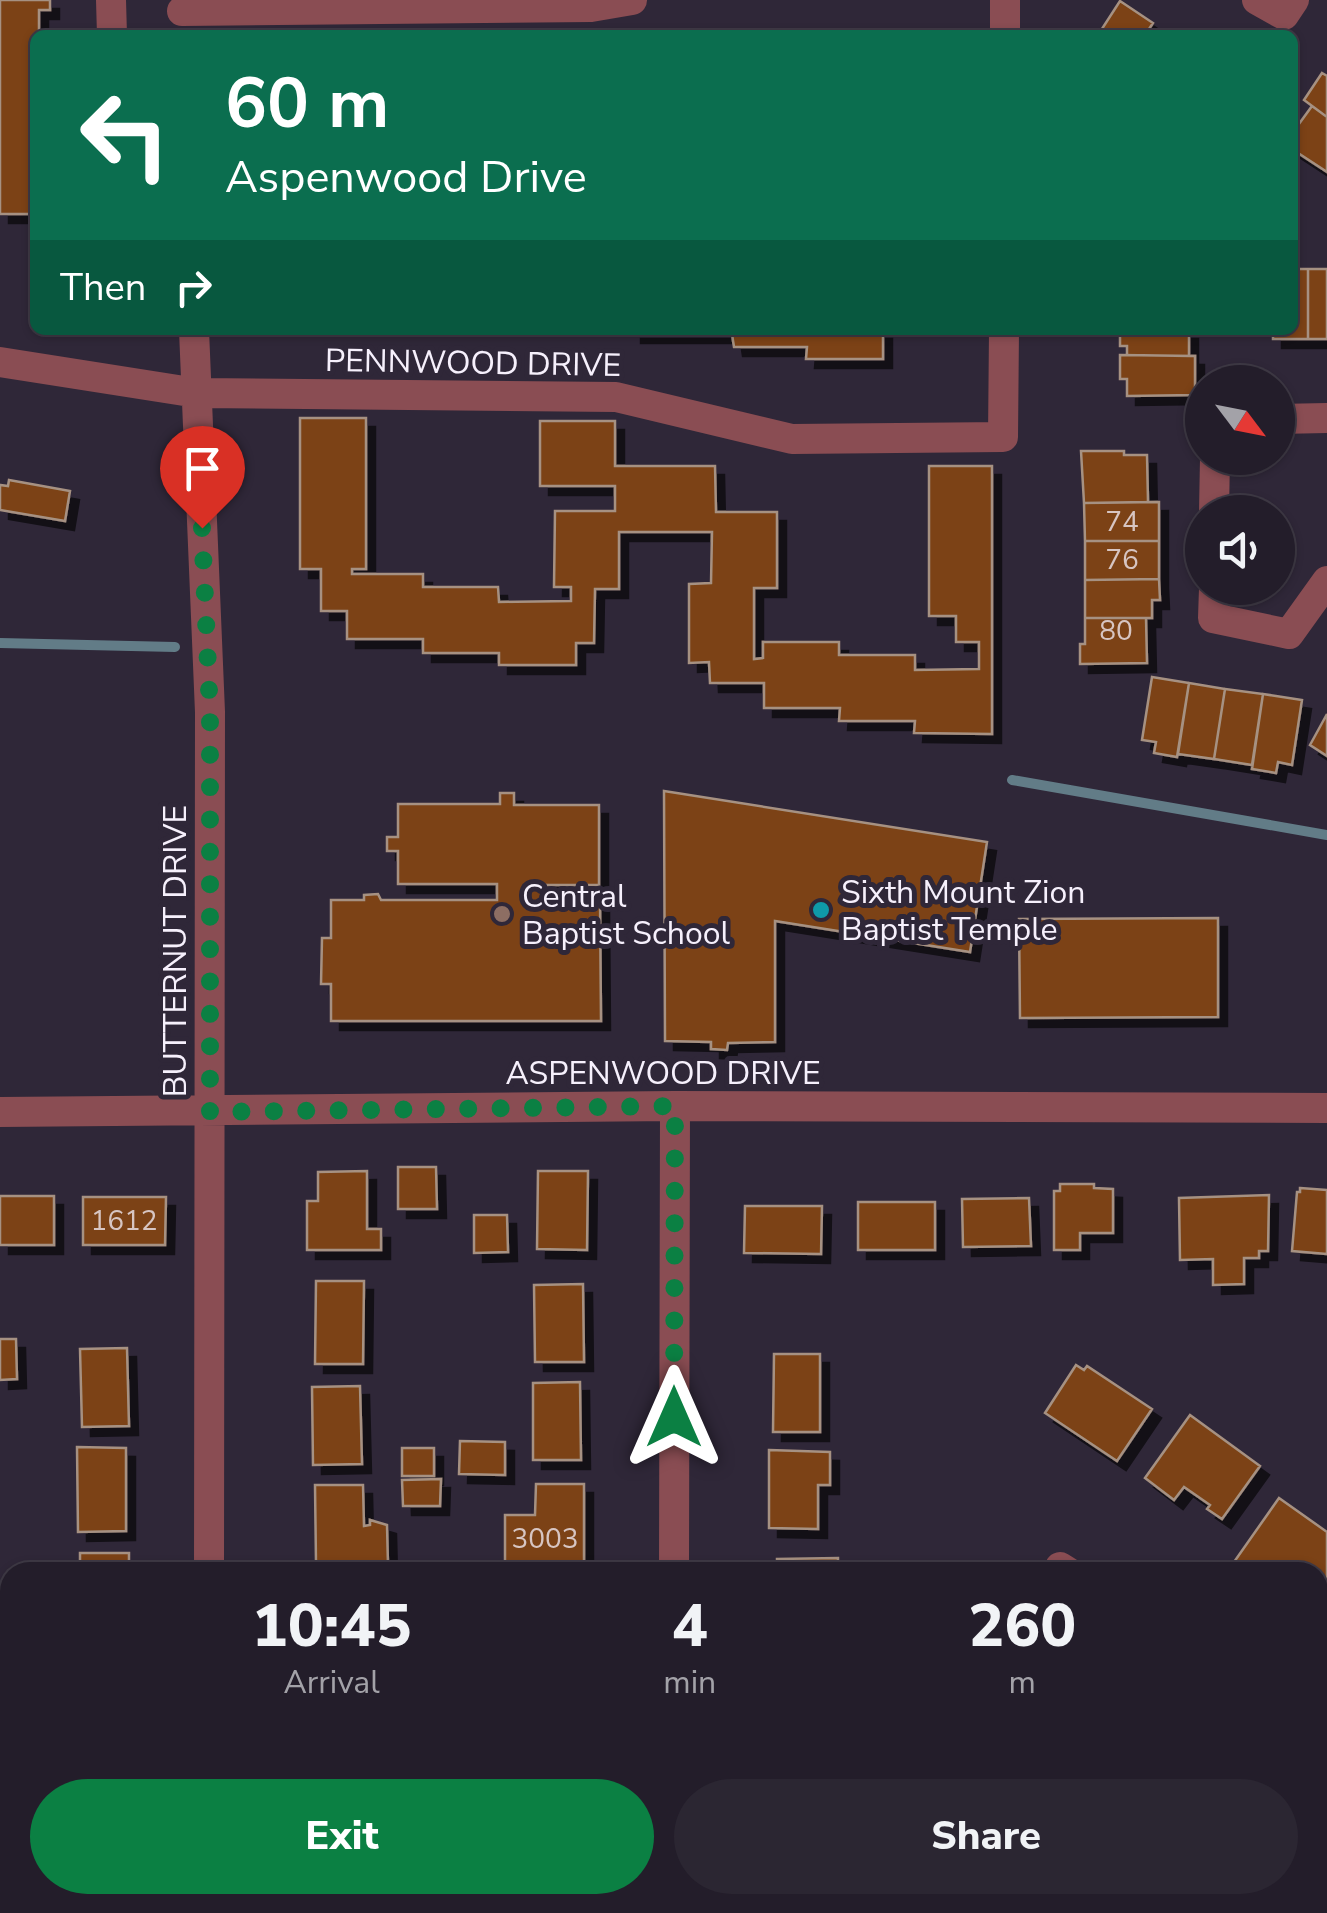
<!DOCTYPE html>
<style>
body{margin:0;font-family:"Nunito Sans",sans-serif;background:#2b2632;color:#f1f3f6;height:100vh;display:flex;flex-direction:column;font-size:38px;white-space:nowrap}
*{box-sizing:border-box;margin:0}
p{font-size:32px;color:#a3a2a8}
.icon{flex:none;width:55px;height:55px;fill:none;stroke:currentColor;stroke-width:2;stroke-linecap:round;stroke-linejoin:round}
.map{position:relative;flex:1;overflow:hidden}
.details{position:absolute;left:0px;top:1562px;width:1328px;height:352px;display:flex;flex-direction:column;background:#231d2a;border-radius:30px 30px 0 0;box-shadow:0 2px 8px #0004,0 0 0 2px #403b47}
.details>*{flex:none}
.hud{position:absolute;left:30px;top:30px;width:1268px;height:305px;border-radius:15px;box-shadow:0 2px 8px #0004,0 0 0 2px #403b47;background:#0b6e4f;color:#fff;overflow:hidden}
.needle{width:65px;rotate:122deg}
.tools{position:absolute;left:1185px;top:365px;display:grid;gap:20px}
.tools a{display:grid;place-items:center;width:110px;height:110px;border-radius:50%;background:#231d2a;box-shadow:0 2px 8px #0004,0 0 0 2px #403b47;font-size:50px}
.pin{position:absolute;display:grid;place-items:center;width:85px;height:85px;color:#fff;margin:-102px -42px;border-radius:50% 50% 50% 0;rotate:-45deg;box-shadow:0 0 10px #0007}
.pin .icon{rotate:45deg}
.me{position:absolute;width:110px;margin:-55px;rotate:0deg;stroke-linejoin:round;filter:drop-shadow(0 0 8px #0008)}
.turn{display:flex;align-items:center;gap:35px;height:210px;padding:0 30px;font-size:45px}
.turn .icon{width:130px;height:130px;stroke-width:2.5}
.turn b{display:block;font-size:70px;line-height:85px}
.then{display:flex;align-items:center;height:95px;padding:0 30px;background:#0003;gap:20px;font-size:38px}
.eta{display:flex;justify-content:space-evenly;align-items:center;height:170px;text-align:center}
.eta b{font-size:60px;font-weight:800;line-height:70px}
.cta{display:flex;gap:20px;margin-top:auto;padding:20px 30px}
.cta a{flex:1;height:115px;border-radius:60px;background:#0b8043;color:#fff;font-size:40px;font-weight:800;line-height:115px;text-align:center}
.cta a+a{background:#2b2632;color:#f1f3f6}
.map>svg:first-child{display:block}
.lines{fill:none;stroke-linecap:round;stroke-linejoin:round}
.stream{stroke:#627c87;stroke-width:10}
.building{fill:#7b4314;stroke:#a69182;stroke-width:2.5;filter:url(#shadow)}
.minor{stroke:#8a4d53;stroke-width:30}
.route{stroke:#0b8043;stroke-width:18;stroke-dasharray:0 32.4}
.culture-dot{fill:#0f9aa8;stroke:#2f2738;stroke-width:4}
.education-dot{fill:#8d6e63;stroke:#2f2738;stroke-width:4}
.labels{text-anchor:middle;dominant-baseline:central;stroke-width:10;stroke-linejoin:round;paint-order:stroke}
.number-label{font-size:28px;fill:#d7c5c2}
.street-label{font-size:32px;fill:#f6f0fc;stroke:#2f2738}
.poi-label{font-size:32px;fill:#f6f0fc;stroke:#2f2738;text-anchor:start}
</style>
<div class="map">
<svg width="1327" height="1913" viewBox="0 0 1327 1913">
<defs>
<filter id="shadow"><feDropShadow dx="9" dy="9" stdDeviation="0" flood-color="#0009"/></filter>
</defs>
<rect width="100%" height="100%" fill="#2f2738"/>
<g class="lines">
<path class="stream" d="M0,643l175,4
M1012,780l315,55"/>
</g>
<path class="building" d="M0,0h50v10h-11v25h-4v179h-35z
M1120,1l33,22 -8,12h-47z
M1322,73l5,3v41l-23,-17z
M1312,106l15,11v55l-35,-23v-22l4,1z
M1292,269h16v70h-35v-9h19z
M1308,269h19v70h-19z
M632,330h251v29h-77l1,-12h-73l-2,-13h-100z
M1120,330h69v26l-62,-1v-9h-7z
M1120,355l75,1v39l-68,1v-17h-7z
M300,418h66v151h-14v5h71v13h75l1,15 72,-1v-14h-17l1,-76h60v-25h-75v-65h75v45h100l1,46h61v76h-23v71l9,-1v-16h76v13h76v15l64,-1v-27h-23v-26h-27v-150h63v268l-78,-1 1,-12h-76l1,-13h-76v-25h-54l-1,-21 -20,1v-79l22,-1 1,-51h-93v57h-24l-1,54h-18v22h-77v-12h-76v-14h-76v-28h-26v-42h-21z
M1081,451h43v4h23l1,47 -64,1z
M9,480l61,11 -5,30 -65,-11v-25l8,1z
M1159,502v39h-74l-1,-38z
M1085,541h74v38l-74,1z
M1159,579l1,21h-8v18h-67v-38z
M1085,618h61l1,45 -67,1v-20h5z
M1152,677l37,6 -12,74 -23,-4 2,-11 -14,-2z
M1189,683l36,6 -11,70 -36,-5z
M1225,689l38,5 -11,71 -38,-6z
M1263,694l39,6 -10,65 -14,-3 -2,11 -24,-4z
M1327,714v42l-17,-11z
M664,791l323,51 -17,110 -195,-31v121l-47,1 -1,7 -16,-1v-7l-46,-1z
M500,793h14v12h85v80h-54v15h55l1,121h-270v-37h-10l1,-46h9v-38h33v-5l14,-1 3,6h116v-16h-99v-33h-11v-14h11v-33h102z
M1218,918v99l-198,1 -1,-99z
M398,1167h38l1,42h-39z
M367,1171v58h14v21h-74v-49h11v-29z
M538,1171h50l-1,79 -50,-1z
M1060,1184h34v4l19,1v44h-33v17h-26v-59h6z
M1300,1188l27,2v64l-35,-3 5,-59h3z
M1269,1195l-1,56h-9v7h-15v26l-31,1v-26l-33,1 -1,-62z
M0,1196h54v49h-54z
M83,1197h83l-1,48h-82z
M1029,1198l2,48 -68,1 -1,-48z
M858,1202h77v48h-77z
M745,1206h77l-1,48 -77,-1z
M474,1215h33l1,37 -34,1z
M316,1281h48l-1,83h-48z
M583,1284l1,78h-49l-1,-77z
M0,1339h16l1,40 -17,1z
M127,1348l2,78 -47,1 -2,-78z
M774,1354h46v78h-47z
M1076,1365l8,5 3,-4 65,43 -35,52 -72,-48z
M580,1382l1,78h-48v-77z
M360,1386l2,78 -49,1 -1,-78z
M1190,1415l70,51 -38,53 -15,-10 3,-4 -26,-18 -10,13 -29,-22z
M460,1441l45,1v33l-46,-1z
M77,1447l49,1v83l-48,1z
M402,1448h32v28h-32z
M769,1450l61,2v33h-12v44l-49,-1z
M441,1479l-1,27h-37l-1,-26z
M536,1484h48v79h-79v-48h30z
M315,1485h48l1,41 6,-1v-5l17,5 1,41 -72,-3z
M1279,1498l48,34v49l-9,13v-22h-91z
M80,1553h49v19h-49z
M838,1558v14h-61v-13z
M0,1801h10v45h-10z
M1318,1859l9,7v47h-57l6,-8h42z
M78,1905h48v8h-48z
M316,1905h49v8h-49z
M529,1905h49v8h-48z
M772,1905h101l-5,8h-84z"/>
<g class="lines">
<path class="minor" d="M111,0l1,35
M1257,0l27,15 10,-15
M182,11l409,-4 41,-7
M1005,35v-35
M194,330l16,382 -1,860
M0,362l197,31 419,4 176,42 211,-2 1,-107
M1278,419l49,-1
M1214,512l1,-54
M1214,588l-1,30 76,16 38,-53
M0,1112l675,-6 652,2
M1060,1567l8,5
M674,1572l1,-466
M1318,1740l9,-10
M209,1913v-8
M674,1913v-8"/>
</g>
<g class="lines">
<path class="route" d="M202,528l8,184v400l465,-6 -1,311"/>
</g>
<circle class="culture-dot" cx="821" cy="910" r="10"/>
<circle class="education-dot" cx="502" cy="914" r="10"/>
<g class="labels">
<g class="number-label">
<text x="1122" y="522">74</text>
<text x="1122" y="560">76</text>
<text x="1116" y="631">80</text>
<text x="124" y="1221">1612</text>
<text x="545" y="1539">3003</text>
</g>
<g class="street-label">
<text transform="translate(473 363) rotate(1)">PENNWOOD DRIVE</text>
<text transform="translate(175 951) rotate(-90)">BUTTERNUT DRIVE</text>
<text x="663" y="1073">ASPENWOOD DRIVE</text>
</g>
<g class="poi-label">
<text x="841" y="892">Sixth Mount Zion<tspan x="841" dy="37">Baptist Temple</tspan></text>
<text x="522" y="896">Central<tspan x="522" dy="37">Baptist School</tspan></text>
</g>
</g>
</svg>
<div class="tools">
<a><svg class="needle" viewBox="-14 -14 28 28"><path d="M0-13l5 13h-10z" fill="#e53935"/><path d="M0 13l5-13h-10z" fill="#a3a2a8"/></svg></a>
<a><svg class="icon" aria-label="sound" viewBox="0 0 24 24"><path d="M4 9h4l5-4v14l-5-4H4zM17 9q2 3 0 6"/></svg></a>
</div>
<div class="pin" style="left:202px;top:528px;background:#d93025"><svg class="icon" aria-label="arrive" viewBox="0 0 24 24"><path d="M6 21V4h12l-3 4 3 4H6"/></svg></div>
<svg class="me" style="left:674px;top:1417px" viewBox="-20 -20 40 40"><path d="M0-17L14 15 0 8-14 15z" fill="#0b8043" stroke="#fff" stroke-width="4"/></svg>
<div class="hud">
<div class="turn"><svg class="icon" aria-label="left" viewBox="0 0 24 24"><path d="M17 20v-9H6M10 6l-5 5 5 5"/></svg><div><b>60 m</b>Aspenwood Drive</div></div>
<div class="then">Then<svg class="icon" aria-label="right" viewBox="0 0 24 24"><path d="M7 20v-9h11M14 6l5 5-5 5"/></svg></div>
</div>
<section class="details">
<div class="eta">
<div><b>10:45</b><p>Arrival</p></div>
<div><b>4</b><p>min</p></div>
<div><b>260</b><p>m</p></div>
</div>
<div class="cta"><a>Exit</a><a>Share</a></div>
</section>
</div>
